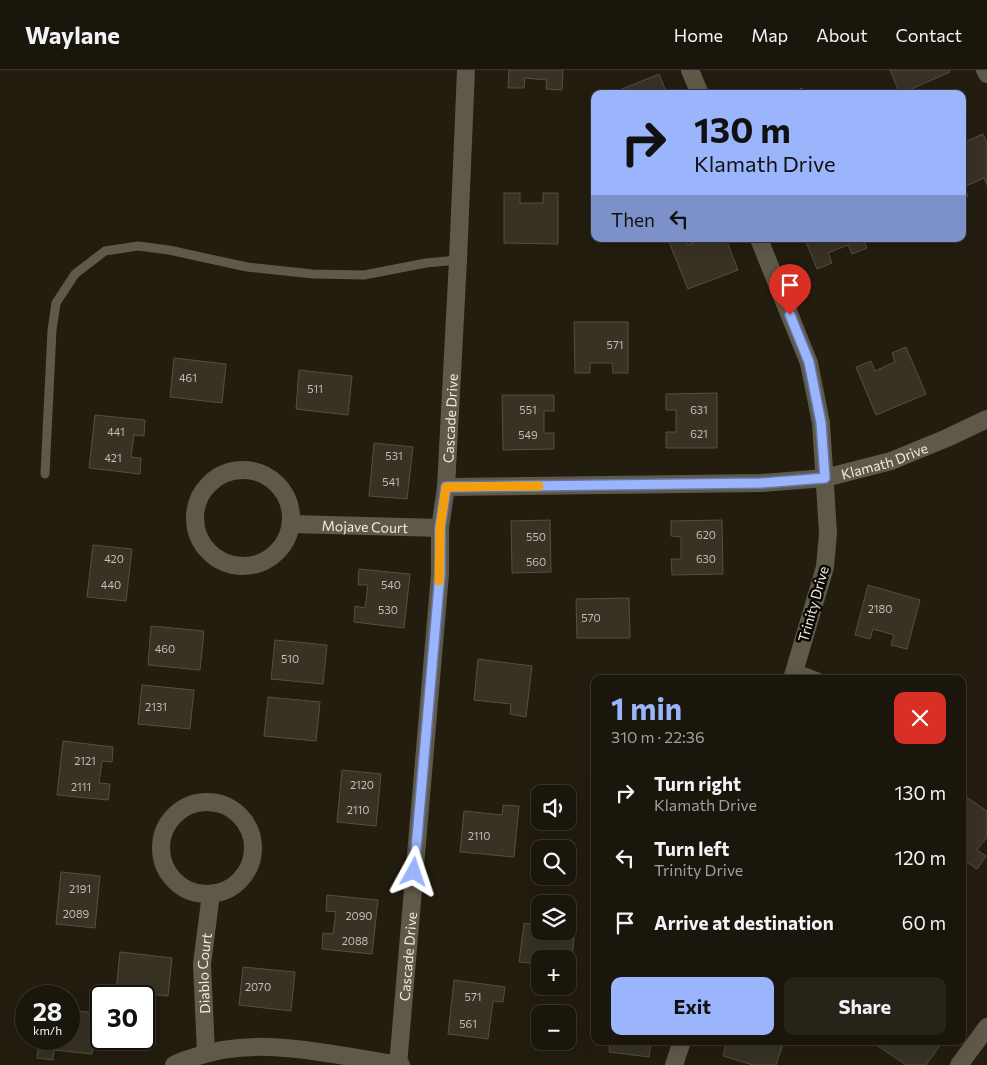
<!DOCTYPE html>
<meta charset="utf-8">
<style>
body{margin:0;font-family:Commissioner,sans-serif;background:#272319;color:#f1f3f6;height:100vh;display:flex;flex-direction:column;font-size:19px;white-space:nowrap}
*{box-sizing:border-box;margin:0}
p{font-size:16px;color:#9f9f9d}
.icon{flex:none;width:28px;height:28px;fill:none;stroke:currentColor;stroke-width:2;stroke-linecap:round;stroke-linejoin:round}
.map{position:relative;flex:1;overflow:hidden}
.panel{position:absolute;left:591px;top:605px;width:375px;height:370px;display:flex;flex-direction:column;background:#1a160b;border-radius:10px;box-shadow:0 5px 20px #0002,0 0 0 1px #38352c}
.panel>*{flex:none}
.guide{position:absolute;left:591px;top:20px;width:375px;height:152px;border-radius:10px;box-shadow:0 5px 20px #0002,0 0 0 1px #38352c;background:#9bb5fd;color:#111;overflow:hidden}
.controls{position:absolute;left:531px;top:715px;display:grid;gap:10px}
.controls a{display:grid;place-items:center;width:45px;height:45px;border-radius:10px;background:#1a160b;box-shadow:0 5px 20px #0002,0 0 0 1px #38352c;font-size:25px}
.speed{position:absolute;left:15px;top:915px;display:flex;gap:10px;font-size:25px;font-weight:700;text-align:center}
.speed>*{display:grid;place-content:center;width:65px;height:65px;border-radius:50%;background:#1a160b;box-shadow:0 5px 20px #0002,0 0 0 1px #38352c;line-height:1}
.speed small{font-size:12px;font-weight:400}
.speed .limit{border:2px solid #111;border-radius:8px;background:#fff;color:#111}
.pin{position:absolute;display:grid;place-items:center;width:42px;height:42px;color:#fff;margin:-51px -21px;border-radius:50% 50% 50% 0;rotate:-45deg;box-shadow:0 0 5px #0007}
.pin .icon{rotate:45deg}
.me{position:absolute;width:55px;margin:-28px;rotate:5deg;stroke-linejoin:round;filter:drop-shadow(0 0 4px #0008)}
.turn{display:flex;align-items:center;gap:18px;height:105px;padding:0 20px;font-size:22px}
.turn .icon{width:65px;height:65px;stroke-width:2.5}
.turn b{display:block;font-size:35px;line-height:42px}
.then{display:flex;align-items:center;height:48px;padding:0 20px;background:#0003;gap:10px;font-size:19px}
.round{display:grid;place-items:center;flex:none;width:52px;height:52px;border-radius:10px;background:#272319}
.overview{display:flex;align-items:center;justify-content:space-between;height:85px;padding:0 20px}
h1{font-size:30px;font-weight:700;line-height:38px;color:#9bb5fd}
.cta{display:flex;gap:10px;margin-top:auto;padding:10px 20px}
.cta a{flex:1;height:58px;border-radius:10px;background:#9bb5fd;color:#111;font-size:20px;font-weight:700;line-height:58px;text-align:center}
.cta a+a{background:#272319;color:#f1f3f6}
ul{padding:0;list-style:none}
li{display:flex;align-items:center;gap:15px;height:65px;padding:0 20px}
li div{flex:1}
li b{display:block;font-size:19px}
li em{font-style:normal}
header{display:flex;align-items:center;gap:30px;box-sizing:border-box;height:70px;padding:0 25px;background:#1a160b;border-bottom:1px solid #38352c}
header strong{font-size:24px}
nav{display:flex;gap:28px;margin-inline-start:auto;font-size:18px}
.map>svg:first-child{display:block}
.building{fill:#373224;stroke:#554f40}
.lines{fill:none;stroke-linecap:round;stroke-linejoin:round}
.lane{stroke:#5f594a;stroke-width:9}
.street{stroke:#5f594a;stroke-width:18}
.route-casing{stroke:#6576a4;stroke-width:12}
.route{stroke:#9bb5fd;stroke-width:9}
.slow{stroke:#f59e0b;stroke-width:9}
.labels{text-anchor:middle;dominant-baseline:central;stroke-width:5;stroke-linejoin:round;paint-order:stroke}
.number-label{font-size:11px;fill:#c1bdb2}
.street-label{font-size:14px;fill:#efebe2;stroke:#090703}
</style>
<header>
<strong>Waylane</strong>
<nav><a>Home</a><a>Map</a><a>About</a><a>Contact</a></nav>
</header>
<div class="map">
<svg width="987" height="995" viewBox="0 0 987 995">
<rect width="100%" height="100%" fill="#221d0f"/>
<path class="building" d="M509,0h54l-1,20 -16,-1 1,-9 -22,-2 -1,10h-16z
M890,0h59l1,2 -50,22z
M659,4l8,20h-57z
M802,18l2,6h-16z
M983,64l4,9v42l-3,-7 -20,9 4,9 -6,2v-55z
M504,123h16v10h23v-10h15v51l-54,-1z
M677,169h8l3,6 16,-6h22l12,31 -50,19 -19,-47z
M805,169h58l4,9 -15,6 -4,-9 -20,8 4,10 -15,6z
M574,252h54v51h-15l-1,-10h-22v10h-15z
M906,277l20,47 -50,21 -20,-48 15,-6 4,10 20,-9 -3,-9z
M174,288l52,6 -4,39 -52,-6z
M299,300l53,6 -4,39 -52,-6z
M717,323v55h-51v-16h10v-22h-10v-16z
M502,325h52v16h-10v22h10v16l-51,1z
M95,345l50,5 -1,16 -10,-1 -3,22 10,1 -1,16 -51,-6z
M374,373l39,4 -6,52 -38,-3z
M550,450l1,52 -39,1 -1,-52z
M722,450l1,54 -51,1 -1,-16h10v-22l-10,-1v-15z
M93,475l39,4 -6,52 -39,-4z
M359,499l51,5 -6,54 -50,-6 1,-16 10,2 3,-23h-10z
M868,515l52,15 -13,49 -16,-4 3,-10 -21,-6 -3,10 -15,-4z
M629,528l1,40h-53l-1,-39z
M151,556l53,5 -4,39 -52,-5z
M275,570l52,5 -4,39 -52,-5z
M478,589l54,7 -6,51 -16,-3 1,-10 -37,-4z
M142,615l52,5 -4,39 -52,-5z
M268,627l52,5 -4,39 -52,-5z
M63,671l50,6 -1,15 -10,-1 -3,22 11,1 -2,16 -51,-5z
M342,700l39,4 -5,52 -39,-4z
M965,726l22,15v26l-10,13 9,6 -9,13 -15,-10v-59z
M503,735l16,1 -5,51 -54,-5 4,-41 38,4z
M61,802l39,4 -5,52 -39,-4z
M327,825l51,5 -6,54 -50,-5 1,-16 10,1 3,-22 -10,-1z
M524,853l16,2v6h28v-3l7,1 -4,39h-3v-9h-28v5l-21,-2z
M120,882l52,6 -4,38 -52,-5z
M243,897l52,5 -4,39 -52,-6z
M454,910l51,7 -2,15 -10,-1 -5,38 -40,-5z
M69,940l27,3 -4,41 -38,-4 -1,10 -16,-2 2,-19h30z
M610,971h41l-2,16 -40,-5z
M727,971h57l-8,24h-23l-30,-9z
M877,971h66l-17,24h-20l-31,-21z"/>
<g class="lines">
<path class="lane" d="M45,404l7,-144 4,-27 19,-29 30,-23 33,-5 31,4 78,17 66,7 51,1 62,-12 32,-3
M795,598l28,11"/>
<g class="street">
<path d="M690,0l10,24"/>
<path d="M985,0l2,4"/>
<path d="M759,169l50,124 12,60 7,110 -3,34 -33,112"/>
<circle cx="243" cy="448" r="48"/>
<path id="s1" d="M446,417l315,-4 64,-5 66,-17 56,-23 40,-19"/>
<path id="s2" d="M291,454l149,4"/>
<circle cx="207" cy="778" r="46"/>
<path id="s3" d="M206,983l-4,-89 9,-70"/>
<path d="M174,995c6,-4 14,-6 21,-8 64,-23 140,-1 206,8"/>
<path id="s4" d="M398,995l42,-491v-46l6,-41 12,-227 8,-190"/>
<path d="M674,995l8,-24"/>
<path d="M959,995l28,-38"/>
</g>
</g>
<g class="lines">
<g class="route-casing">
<path id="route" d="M414,802l26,-298v-46l6,-41 315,-4 64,-5 -4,-55 -12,-61 -19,-47"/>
</g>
<use href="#route" class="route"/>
<path class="slow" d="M439,511l1,-53 6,-41 93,-1"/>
</g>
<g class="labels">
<g class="number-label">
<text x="615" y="274">571</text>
<text x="188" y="307">461</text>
<text x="315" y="318">511</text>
<text x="528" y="339">551</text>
<text x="699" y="339">631</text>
<text x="116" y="361">441</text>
<text x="699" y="363">621</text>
<text x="528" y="364">549</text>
<text x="394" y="385">531</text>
<text x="113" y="387">421</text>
<text x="391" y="411">541</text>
<text x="706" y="464">620</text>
<text x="536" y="466">550</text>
<text x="114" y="488">420</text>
<text x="706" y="488">630</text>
<text x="536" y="491">560</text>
<text x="111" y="514">440</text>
<text x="391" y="514">540</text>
<text x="880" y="538">2180</text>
<text x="388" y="539">530</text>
<text x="591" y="547">570</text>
<text x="165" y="578">460</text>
<text x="290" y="588">510</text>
<text x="156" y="636">2131</text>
<text x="85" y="690">2121</text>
<text x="362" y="714">2120</text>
<text x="81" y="716">2111</text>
<text x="358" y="739">2110</text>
<text x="479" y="765">2110</text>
<text x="80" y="818">2191</text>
<text x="76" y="843">2089</text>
<text x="359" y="845">2090</text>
<text x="355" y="870">2088</text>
<text x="258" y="916">2070</text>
<text x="473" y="926">571</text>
<text x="468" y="953">561</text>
</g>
<g class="street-label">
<text stroke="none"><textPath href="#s4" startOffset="649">Cascade Drive</textPath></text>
<text stroke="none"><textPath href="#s1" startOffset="441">Klamath Drive</textPath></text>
<text stroke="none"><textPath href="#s2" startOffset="74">Mojave Court</textPath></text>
<text transform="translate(813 534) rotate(-74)">Trinity Drive</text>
<text stroke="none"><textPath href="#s4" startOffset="109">Cascade Drive</textPath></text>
<text stroke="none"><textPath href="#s3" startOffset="80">Diablo Court</textPath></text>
</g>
</g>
</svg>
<div class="controls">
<a><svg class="icon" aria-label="sound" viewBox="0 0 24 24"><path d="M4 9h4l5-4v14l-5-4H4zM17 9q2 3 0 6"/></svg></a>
<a><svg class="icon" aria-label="search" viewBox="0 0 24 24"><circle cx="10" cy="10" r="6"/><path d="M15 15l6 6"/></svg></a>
<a><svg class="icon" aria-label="layers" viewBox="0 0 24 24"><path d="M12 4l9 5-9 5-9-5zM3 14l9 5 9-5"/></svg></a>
<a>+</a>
<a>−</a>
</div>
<div class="speed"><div>28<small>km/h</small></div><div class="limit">30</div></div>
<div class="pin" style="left:790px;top:245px;background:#d93025"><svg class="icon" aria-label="arrive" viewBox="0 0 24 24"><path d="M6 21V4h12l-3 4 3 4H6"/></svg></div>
<svg class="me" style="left:414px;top:802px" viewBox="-20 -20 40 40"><path d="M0-17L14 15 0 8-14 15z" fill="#9bb5fd" stroke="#fff" stroke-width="4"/></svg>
<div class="guide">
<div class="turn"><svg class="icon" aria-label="right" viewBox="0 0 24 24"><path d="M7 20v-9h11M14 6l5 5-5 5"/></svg><div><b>130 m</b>Klamath Drive</div></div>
<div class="then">Then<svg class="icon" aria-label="left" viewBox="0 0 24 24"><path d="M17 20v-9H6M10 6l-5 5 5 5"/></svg></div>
</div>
<section class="panel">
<div class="overview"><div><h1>1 min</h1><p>310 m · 22:36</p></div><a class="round" style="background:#d93025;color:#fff"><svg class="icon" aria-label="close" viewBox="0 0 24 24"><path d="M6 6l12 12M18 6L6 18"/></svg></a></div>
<ul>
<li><svg class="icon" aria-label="right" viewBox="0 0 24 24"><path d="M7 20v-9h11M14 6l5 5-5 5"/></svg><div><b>Turn right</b><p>Klamath Drive</p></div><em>130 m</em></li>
<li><svg class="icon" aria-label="left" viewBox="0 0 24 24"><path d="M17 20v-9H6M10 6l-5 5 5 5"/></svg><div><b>Turn left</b><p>Trinity Drive</p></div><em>120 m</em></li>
<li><svg class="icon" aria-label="arrive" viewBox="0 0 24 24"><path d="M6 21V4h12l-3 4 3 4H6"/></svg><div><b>Arrive at destination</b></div><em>60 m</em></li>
</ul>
<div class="cta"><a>Exit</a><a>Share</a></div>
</section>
</div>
